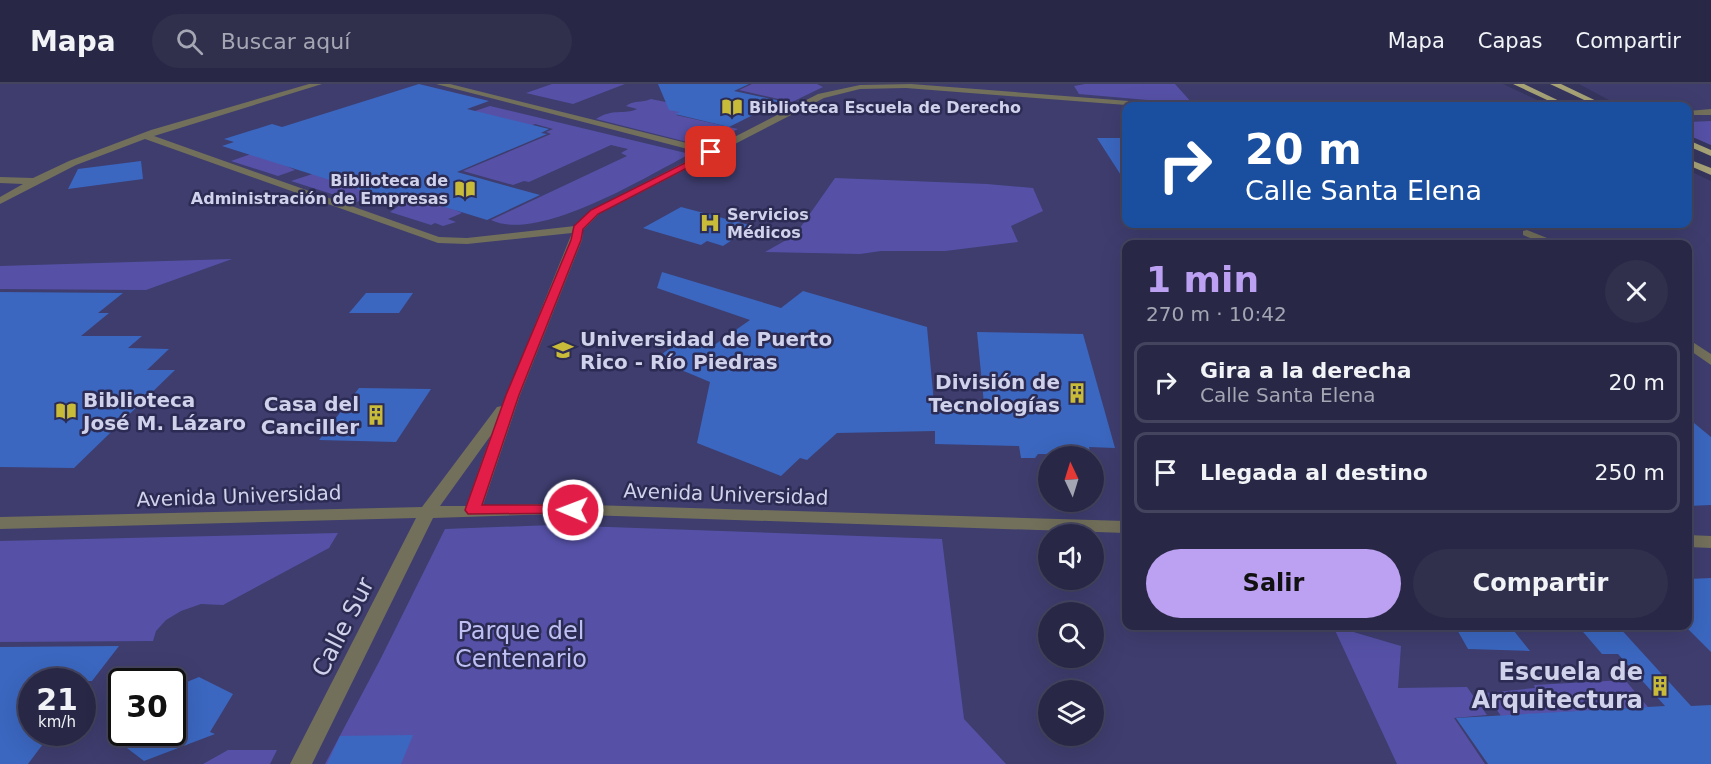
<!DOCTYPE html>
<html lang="es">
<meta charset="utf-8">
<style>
body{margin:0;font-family:"DejaVu Sans",sans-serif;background:#30304d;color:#f1f3f6;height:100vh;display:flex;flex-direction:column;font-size:22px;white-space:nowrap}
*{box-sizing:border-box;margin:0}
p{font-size:20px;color:#a5a6b3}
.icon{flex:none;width:33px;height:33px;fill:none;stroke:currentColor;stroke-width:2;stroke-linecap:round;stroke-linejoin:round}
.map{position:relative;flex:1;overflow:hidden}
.side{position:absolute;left:1122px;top:156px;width:570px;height:390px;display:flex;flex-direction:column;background:#282846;border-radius:12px;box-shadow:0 6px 24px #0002,0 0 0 2px #44445f}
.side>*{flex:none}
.hud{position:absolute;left:1122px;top:18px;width:570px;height:126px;border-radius:12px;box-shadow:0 6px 24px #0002,0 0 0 2px #44445f;background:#1a4fa0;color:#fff;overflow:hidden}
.needle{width:39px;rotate:356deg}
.fabs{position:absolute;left:1038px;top:362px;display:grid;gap:12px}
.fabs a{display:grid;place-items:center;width:66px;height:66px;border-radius:50%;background:#282846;box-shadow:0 6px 24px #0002,0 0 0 2px #44445f;font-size:30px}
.speed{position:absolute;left:18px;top:584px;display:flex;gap:12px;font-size:30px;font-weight:700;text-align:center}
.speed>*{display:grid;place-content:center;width:78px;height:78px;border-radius:50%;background:#282846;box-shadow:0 6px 24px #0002,0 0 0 2px #44445f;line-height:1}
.speed small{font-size:15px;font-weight:400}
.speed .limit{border:3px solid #111;border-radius:9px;background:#fff;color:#111}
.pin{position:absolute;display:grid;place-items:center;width:51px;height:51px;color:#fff;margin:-26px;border-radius:12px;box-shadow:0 3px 9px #0006}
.me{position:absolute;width:66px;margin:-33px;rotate:271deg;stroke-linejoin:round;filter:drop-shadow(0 0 4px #0008)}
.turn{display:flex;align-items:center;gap:21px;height:126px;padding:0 24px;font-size:27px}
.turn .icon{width:78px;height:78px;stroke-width:2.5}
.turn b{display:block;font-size:42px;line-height:51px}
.round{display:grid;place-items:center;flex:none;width:63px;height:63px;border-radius:32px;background:#30304d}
.headline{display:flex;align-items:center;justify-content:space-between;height:102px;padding:0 24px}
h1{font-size:36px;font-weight:700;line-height:45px;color:#bca0f2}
.cta{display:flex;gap:12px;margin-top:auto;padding:12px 24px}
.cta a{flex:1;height:69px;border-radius:36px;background:#bca0f2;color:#111;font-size:24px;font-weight:700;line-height:69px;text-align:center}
.cta a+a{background:#30304d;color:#f1f3f6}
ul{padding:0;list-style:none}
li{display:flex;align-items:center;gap:18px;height:81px;margin:0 12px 9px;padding:0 12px;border:3px solid #44445f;border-radius:12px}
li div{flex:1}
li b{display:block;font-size:22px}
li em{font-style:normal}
header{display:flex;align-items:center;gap:36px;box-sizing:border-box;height:84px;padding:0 30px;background:#282846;border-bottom:2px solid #44445f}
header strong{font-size:28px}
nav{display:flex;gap:33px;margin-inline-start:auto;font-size:21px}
.search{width:420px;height:54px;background:#30304d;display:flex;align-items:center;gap:15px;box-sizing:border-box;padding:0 21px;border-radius:33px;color:#a5a6b3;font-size:22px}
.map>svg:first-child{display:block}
.built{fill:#3e3d6e;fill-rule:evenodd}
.green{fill:#5651a7}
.building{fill:#3b67c0}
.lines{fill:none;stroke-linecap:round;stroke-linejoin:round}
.minor{fill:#72705b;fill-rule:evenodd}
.major{fill:#a7a377;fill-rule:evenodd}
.route{fill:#e11d48;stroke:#92132f;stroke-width:1.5}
.labels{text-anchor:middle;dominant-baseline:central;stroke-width:5;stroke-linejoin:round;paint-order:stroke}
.far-poi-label{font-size:16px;font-weight:bold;fill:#d0d2eb;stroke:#2c2b53;text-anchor:start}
.poi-label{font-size:20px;font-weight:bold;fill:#d0d2eb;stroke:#2c2b53;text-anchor:start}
.street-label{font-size:20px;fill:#d0d2eb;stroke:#2c2b53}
.near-street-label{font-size:24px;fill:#d0d2eb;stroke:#2c2b53}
.near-park-label{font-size:24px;fill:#bec0f3;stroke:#2c2b53}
.near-poi-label{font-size:24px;font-weight:bold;fill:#d0d2eb;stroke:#2c2b53;text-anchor:end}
</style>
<header>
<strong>Mapa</strong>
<div class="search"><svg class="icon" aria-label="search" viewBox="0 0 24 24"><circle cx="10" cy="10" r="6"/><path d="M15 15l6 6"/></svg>Buscar aquí</div>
<nav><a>Mapa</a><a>Capas</a><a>Compartir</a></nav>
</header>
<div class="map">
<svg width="1711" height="680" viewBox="0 0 1711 680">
<rect width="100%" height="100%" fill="#36355e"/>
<path class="built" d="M0,0h1503l47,22h-424v118h562v-54l23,11v583h-1711zM1126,160h562v382h-562zM1048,372h46v45h-46zM1048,450h46v45h-46zM1048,528h46v45h-46zM32,597h50v51h-50zM122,597h50v51h-50zM1048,606h46v45h-46z
M1579,0h132v61l-23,-10v-29h-68z"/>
<path class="green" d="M552,0h73l-52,20 -47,-11z
M752,0h65l6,3 -31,15 -53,-12z
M1085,0h90l18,20 -114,-10 -5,-8z
M651,15l39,8 -14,8 62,14 -29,14 -10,2 -103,-26c16,-11 29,-4 41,-10l-11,-3c7,-6 16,-3 25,-7z
M490,22l200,48c-45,23 -151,89 -199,66l136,-64 -6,-3 7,-4 -17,-4 -82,37 -5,-1 -11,4 -50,-14 88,-37 -5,-2 7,-3 -18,-5 -87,35 27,-48z
M1711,37v24l-23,-10v-13z
M257,68l36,17 2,1 -17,6 -47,-15z
M334,83l46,20 -15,6 6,3 -14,6 -66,-21z
M835,94l152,6 46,4 10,23 -32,15 7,16 -73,9h-64l-21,3 -95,-2 30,-17z
M414,108l48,21 -14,6 8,3 -13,4 -8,-3 -4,2 -41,-13 10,-7 -2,-1 5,-2 -1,-1 8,-4 -5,-2z
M232,175l-86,31 -146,-1v-23z
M552,441l390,14 22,180 42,45h-681l56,-106 64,-129z
M338,449l-9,15 -106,57 -22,-1 -20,7 -15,9 -10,11 -3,10 -153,1v-101z
M1333,542l68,20 -3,42 69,-1 20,28 -33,3 31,46h-88z
M1625,596l23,27 -147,9 -16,-23 50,-5 -1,-3z
M228,666h49l-7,14h-67z"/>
<path class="building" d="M419,0l70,17 -22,8 82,20 -8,4 6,1 -90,38 83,23 -53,25 -84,-26 -13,5 -168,-53 12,-4 -10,-3 48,-15 10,3z
M658,0h91l-15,7 47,10 -52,26 -54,-13 5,-2 -11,-2z
M1097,54h29v45z
M141,77l2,18 -75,10 10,-20z
M681,123l72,19 -30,20 -16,-5 -6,4 -58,-17z
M662,188l119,36 22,-17 124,36 7,76 50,1 -7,-72 106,2 32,114 -26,-1 2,8 -53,-1 -3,4h-14l-2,-12 -84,-2v-13l-98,2 -30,27 -7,-2 -19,18 -84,-33 13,-61 -55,-23 28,-20 27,9 40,-28 -93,-32z
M0,208l123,1 -25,20h11l-28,23h61l-14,12 41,1 -22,21h28l-101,98 -74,-1z
M413,209l-14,20h-50l17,-20z
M359,304l72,1 -35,53 -77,-2z
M1688,334l23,19v68l-23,1z
M1711,494v74l-23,-23v-50z
M1455,542h55l20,25 -62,-2z
M1578,542h40l73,80 20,-1v59h-223l-32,-46 209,-12 -47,-52h-16z
M119,562l-27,35h-60v51h20l-24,32h-28v-117z
M199,593l34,17 -23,38 5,2 -71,27 -38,-29h66v-44z
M413,651l-12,29h-74l13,-28z"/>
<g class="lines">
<path class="minor" d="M309,0h13l-168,52 285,101 28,1 108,-12 16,-16 112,-57 -267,-69h14l261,65 107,-55 42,-9 51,-1 257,20 1,2h-30l-233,-18 -46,1 -36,9 -225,116 -16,16 -1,10 -62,155 -37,110 74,-1 569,17v12l-569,-19 -124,4 -121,246h-22l126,-246 -416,11v-12l422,-10 75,-100 5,-1 70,-173 -105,11 -29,-1 -293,-104 -69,26 -76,39v-7l23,-13 -23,-1v-6l33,1 36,-17 82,-31zM491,351l-25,71h-26z
M1711,25v6h-23v-4z
M1527,146l30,12 2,2h-14l-22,-9v-4z
M1688,255l23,15v11l-23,-16z
M1688,451l23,1v12l-23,-1z"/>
<path class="major" d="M1513,0h11l46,22h-10z
M1550,0h11l46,22h-10z
M1688,56l23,10v6l-23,-10z
M1688,75l23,9v7l-23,-10z"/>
</g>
<path class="route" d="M711,66l3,1v3l-116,60 -15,15 -2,11 -62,155 -37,110h91l8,5 -3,3 -110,1 -3,-4 41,-115 65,-155 3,-14 17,-16z"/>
<defs>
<g id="library-bare" transform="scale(1.62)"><path d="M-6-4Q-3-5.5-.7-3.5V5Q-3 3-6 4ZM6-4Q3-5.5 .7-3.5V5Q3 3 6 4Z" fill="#c9bb3a" stroke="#2c2b53" stroke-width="2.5" paint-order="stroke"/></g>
<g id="hospital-bare" transform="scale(1.62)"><path d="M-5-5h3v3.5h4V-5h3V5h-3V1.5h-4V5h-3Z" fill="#c9bb3a" stroke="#2c2b53" stroke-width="2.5" paint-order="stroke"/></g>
<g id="university-bare" transform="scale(1.62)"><path d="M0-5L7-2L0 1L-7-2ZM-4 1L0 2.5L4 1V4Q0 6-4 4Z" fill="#c9bb3a" stroke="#2c2b53" stroke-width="2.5" paint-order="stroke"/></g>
<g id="building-bare" transform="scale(1.62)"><path d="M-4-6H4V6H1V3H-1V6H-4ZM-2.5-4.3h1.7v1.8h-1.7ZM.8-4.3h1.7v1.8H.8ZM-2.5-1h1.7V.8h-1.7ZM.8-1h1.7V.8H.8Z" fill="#c9bb3a" stroke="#2c2b53" stroke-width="2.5" paint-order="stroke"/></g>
</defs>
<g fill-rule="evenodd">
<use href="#library-bare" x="732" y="23"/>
<use href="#library-bare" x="465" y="105"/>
<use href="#hospital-bare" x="710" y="139"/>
<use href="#university-bare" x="563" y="266"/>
<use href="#building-bare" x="1077" y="309"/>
<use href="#library-bare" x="66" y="327"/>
<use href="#building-bare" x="376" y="331"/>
<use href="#building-bare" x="1660" y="602"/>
</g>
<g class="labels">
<g class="far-poi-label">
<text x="749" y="23">Biblioteca Escuela de Derecho</text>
<text x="448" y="96" text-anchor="end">Biblioteca de<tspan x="448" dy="18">Administración de Empresas</tspan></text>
<text x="727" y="130">Servicios<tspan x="727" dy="18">Médicos</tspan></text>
</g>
<g class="poi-label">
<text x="580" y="255">Universidad de Puerto<tspan x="580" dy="23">Rico - Río Piedras</tspan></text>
<text x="1060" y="298" text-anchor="end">División de<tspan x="1060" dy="23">Tecnologías</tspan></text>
<text x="83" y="316">Biblioteca<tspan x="83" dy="23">José M. Lázaro</tspan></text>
<text x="359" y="320" text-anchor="end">Casa del<tspan x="359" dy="23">Canciller</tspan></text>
</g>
<g class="street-label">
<text transform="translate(726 410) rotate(2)">Avenida Universidad</text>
<text transform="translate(239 412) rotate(-2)">Avenida Universidad</text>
</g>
<g class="near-street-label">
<text transform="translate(343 543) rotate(-63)">Calle Sur</text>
</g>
<g class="near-park-label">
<text x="521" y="547">Parque del<tspan x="521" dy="28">Centenario</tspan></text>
</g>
<g class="near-poi-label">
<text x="1643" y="588">Escuela de<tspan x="1643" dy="28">Arquitectura</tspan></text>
</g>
</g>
</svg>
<div class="fabs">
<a><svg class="needle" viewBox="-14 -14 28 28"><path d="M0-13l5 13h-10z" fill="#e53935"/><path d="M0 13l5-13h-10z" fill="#a5a6b3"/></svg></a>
<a><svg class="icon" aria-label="sound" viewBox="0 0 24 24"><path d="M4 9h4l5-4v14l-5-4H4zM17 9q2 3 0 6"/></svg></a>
<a><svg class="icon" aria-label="search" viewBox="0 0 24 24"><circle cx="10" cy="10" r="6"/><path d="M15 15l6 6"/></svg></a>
<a><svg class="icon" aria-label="layers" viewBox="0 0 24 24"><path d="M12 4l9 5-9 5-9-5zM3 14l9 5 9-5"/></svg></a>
</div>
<div class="speed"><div>21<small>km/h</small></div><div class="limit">30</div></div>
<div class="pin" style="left:711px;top:68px;background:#d93025"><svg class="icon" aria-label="arrive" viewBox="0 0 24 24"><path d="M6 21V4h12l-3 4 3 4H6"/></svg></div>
<svg class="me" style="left:573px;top:426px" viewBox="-20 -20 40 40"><circle r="17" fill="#e11d48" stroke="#fff" stroke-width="3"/><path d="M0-11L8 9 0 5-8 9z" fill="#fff"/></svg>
<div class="hud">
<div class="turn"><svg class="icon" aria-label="right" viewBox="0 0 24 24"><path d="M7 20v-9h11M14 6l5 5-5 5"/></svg><div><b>20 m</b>Calle Santa Elena</div></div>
</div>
<section class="side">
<div class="headline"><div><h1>1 min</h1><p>270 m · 10:42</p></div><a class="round"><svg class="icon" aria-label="close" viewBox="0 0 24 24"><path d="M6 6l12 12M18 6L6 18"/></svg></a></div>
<ul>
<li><svg class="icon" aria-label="right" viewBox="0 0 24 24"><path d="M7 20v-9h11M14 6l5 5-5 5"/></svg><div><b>Gira a la derecha</b><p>Calle Santa Elena</p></div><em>20 m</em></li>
<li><svg class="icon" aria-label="arrive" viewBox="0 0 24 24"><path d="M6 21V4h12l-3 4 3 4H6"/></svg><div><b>Llegada al destino</b></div><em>250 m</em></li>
</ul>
<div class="cta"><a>Salir</a><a>Compartir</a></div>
</section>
</div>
